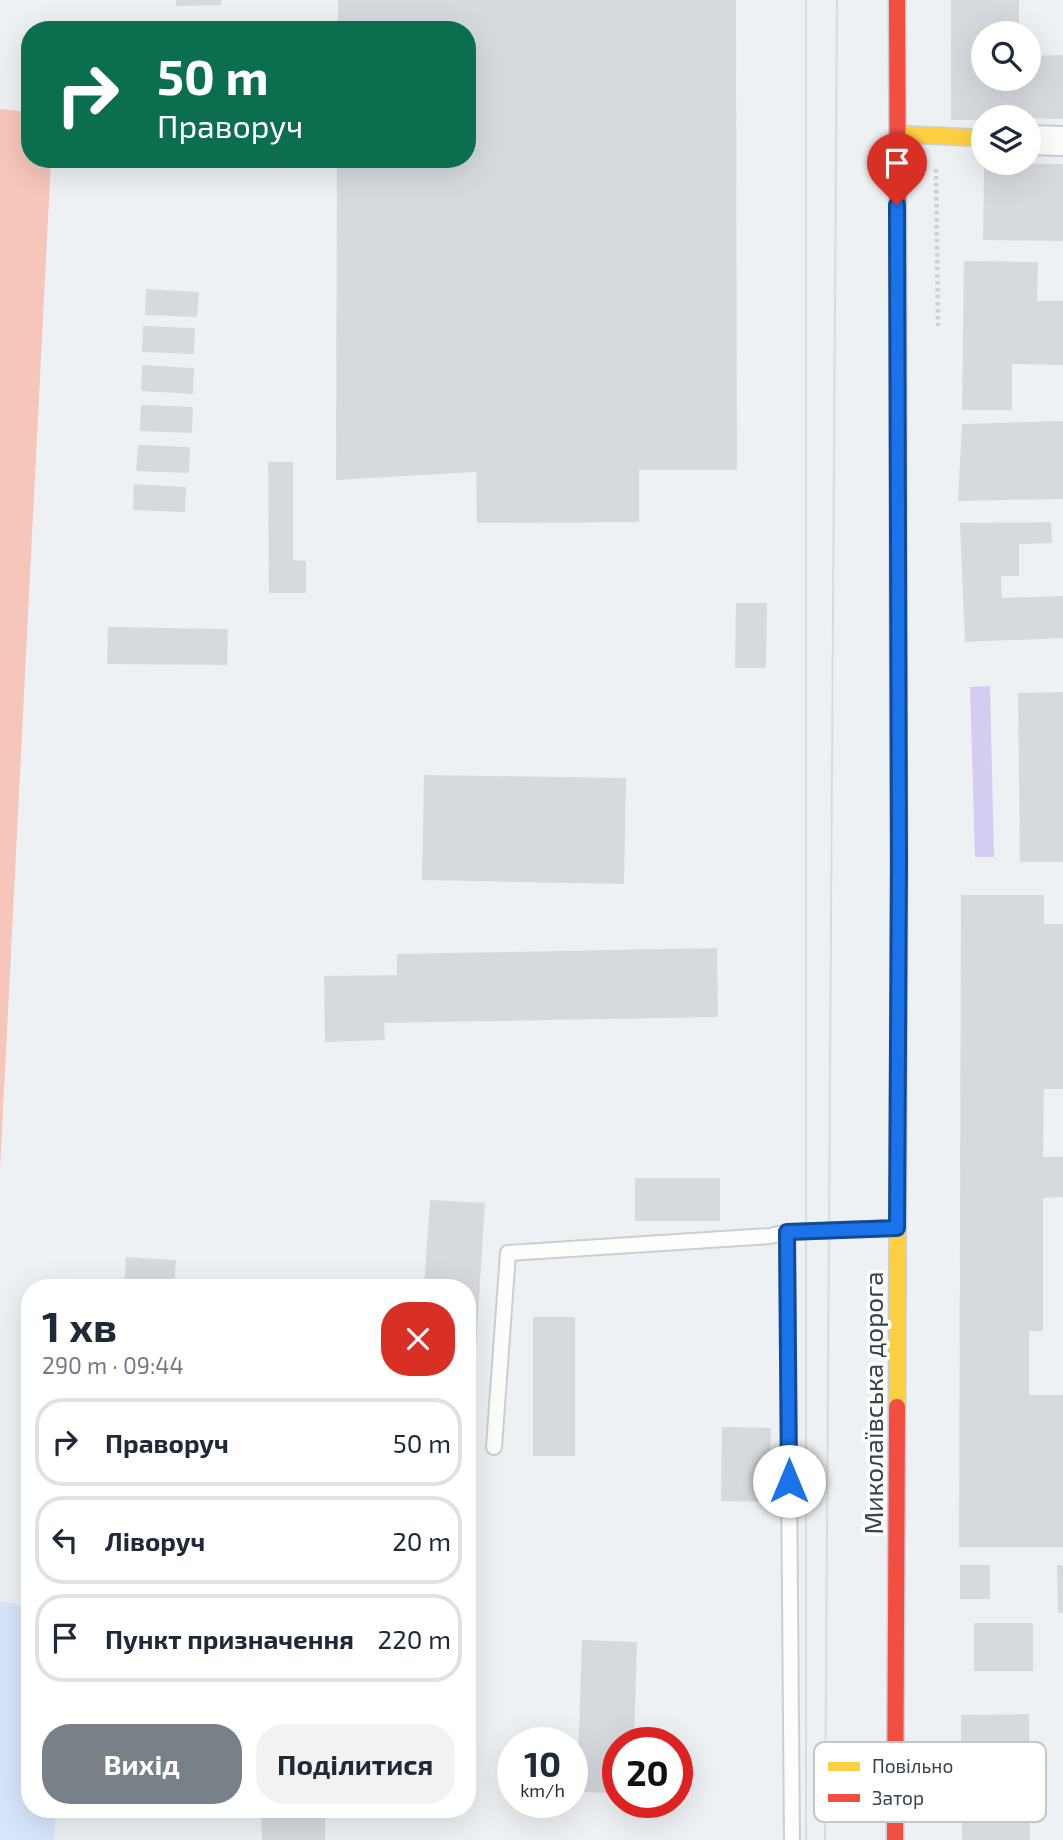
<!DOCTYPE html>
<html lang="uk">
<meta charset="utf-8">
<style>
body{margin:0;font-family:"Exo 2",sans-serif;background:#f2f2f3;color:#1f2937;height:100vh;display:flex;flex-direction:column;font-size:26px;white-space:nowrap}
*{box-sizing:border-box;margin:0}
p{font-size:23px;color:#747a83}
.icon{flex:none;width:38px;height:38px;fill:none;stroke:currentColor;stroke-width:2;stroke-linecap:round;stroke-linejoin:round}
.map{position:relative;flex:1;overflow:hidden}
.panel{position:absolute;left:21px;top:1279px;width:455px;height:539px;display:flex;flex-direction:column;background:#fff;border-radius:28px;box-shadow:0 7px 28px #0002}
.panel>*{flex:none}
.top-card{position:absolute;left:21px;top:21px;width:455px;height:147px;border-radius:28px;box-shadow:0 7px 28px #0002;background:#0b6e4f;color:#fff;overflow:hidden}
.tools{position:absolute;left:971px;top:21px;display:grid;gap:14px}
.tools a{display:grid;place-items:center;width:70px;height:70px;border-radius:50%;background:#fff;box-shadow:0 7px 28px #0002;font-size:35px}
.speed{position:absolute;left:497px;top:1727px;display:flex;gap:14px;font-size:35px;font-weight:700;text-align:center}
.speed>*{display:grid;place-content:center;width:91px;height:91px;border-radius:50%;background:#fff;box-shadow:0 7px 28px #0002;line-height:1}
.speed small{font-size:18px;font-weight:400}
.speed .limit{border:10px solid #d22;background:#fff;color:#111}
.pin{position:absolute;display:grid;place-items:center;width:60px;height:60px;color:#fff;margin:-72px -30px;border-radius:50% 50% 50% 0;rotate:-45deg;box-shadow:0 0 7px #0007}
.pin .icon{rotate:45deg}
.me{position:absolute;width:77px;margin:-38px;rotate:0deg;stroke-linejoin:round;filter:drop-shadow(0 0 5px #0008)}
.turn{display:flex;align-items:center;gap:24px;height:147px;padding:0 21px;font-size:32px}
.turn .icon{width:91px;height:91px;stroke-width:2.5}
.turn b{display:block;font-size:49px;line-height:60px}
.round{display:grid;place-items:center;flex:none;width:74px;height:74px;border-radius:28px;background:#f2f2f3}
.summary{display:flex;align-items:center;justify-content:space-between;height:119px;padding:0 21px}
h1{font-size:42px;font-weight:700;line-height:52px}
.action{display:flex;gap:14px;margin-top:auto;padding:14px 21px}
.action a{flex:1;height:80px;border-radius:28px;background:#778187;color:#fff;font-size:28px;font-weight:700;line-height:80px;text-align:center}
.action a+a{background:#f2f2f3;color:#1f2937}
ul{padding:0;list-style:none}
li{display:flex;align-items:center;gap:21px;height:88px;margin:0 14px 10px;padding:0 7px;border:4px solid #e0e1e3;border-radius:28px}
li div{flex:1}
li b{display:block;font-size:26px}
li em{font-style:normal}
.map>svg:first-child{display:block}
.green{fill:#d4cdf1}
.sand{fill:#d7e5fa}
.water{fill:#f6c6ba}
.building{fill:#d6dade}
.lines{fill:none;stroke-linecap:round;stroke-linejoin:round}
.lane-casing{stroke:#cbcfd2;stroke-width:18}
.street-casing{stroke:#cbcfd2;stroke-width:32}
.slow-casing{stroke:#c7cfd7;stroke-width:19}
.jam-casing{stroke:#c7cfd7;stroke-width:19}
.path{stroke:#ccd1d4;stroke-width:4.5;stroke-dasharray:3.5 3.5;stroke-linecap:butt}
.lane{stroke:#fcfdfd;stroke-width:14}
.street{stroke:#fcfdfd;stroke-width:28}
.slow{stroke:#ffcf43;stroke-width:16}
.jam{stroke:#f24e42;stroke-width:16}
.tram{stroke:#dadbdb;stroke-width:2}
.route-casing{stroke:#114b97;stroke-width:18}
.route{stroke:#1a73e8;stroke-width:12}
.labels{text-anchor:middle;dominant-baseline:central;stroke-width:7;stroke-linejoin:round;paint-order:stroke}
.street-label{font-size:26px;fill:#37444c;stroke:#fff}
.key{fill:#fff;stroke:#c3c7c9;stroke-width:2}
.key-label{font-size:19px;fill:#37444c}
</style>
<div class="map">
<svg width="1063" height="1840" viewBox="0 0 1063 1840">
<rect width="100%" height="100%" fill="#eef1f4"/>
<path class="green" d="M990,686l4,171h-19l-5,-170z"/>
<path class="sand" d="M0,1601l30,6v203h26l-2,30h-54z"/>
<path class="water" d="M0,109l30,3v47h21l-51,1011z"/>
<path class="building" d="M176,0h45v5l-45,1z
M338,0h398l1,470h-98v52l-162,1 -1,-51 -140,8 1,-321h130v-129h-129z
M951,0h68v33h-35v46h45v-23l34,-1v64l-79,-2v3h-33z
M984,163l79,1v77l-80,-1z
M964,261l74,1 -1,39h26v64l-51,-1v46h-50z
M146,289l53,3 -2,25 -52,-2z
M143,326l52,2 -1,26 -52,-2z
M142,365l52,3 -1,26 -52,-3z
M141,405l52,2 -1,26 -52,-2z
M1063,421v78l-105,2 4,-77z
M138,445l52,2 -1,26 -53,-2z
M268,462h25v98l13,1v32h-37z
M134,484l52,3 -1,25 -52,-2z
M1051,522l1,21 -33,1v32h-18l1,22 61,-2v42l-98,4 -5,-119z
M736,603h31l-1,65h-31z
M108,627l120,2 -1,36 -120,-1z
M1063,692v170h-43l-2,-169z
M424,775l202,3 -2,106 -202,-4z
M961,895h83v29h19v165h-19l-1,68h20v40l-20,1v133h-14v64h34v152h-104z
M717,948l1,69 -334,6 1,17 -60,2 -1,-66 73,-1v-21z
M635,1178h85v43h-85z
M430,1200l55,3 -12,190h-6v-105h-43z
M126,1257l50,3 -2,28h-50z
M533,1317h42v139h-42z
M722,1427l49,1 -2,74 -48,-1z
M960,1565h30v34h-30z
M1057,1565h6v48h-5z
M974,1623h59v48h-59z
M582,1640l55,2 -3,101h-16v50l-41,-1z
M1029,1714l1,126h-68l-1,-125z
M261,1810h64v30h-63z"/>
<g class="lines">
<g class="lane-casing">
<path id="lane" d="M787,1232l5,608
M494,1447l14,-194 262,-17 17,-4 109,-4"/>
</g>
<g class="street-casing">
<path id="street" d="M1029,140l34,1"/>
</g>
<g class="slow-casing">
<path id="slow" d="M897,134l87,4
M898,263v328
M897,1407l2,-528"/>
</g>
<g class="jam-casing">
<path id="jam" d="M897,0l1,263
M898,591l1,288
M895,1840l2,-433"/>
</g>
<path class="path" d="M936,169l2,157"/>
<use href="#lane" class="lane"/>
<use href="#street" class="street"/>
<use href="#slow" class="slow"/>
<use href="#jam" class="jam"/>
<path class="tram" d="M806,1840v-1840
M825,1840l12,-1840"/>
</g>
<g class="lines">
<g class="route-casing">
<path id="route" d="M789,1481l-2,-249 110,-4 2,-367 -2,-656"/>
</g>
<use href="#route" class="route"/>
</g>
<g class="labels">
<g class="street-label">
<text transform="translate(872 1403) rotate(-90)">Миколаївська дорога</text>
</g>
</g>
<rect x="814" y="1742" width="232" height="80" rx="10" class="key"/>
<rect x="828" y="1762" width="32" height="9" fill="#ffcf43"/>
<rect x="828" y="1794" width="32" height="8" fill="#f24e42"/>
<g class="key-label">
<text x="872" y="1773">Повільно</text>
<text x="872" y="1805">Затор</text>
</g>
</svg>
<div class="tools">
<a><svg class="icon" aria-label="search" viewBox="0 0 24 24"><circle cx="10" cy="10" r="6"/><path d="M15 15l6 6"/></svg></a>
<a><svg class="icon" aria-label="layers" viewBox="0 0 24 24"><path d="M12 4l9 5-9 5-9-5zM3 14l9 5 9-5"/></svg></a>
</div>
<div class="speed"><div>10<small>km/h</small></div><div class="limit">20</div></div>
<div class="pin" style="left:897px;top:205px;background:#d93025"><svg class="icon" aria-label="arrive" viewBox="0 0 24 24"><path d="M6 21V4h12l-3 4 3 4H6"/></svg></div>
<svg class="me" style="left:789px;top:1481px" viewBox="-20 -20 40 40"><circle r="19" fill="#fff"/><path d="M0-13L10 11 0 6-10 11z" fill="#1a73e8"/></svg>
<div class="top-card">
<div class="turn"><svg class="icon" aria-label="right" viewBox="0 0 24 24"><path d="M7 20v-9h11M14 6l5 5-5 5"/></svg><div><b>50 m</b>Праворуч</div></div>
</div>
<section class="panel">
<div class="summary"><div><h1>1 хв</h1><p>290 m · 09:44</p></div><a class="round" style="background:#d93025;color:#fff"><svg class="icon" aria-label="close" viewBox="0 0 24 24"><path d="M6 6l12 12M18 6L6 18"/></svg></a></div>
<ul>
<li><svg class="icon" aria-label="right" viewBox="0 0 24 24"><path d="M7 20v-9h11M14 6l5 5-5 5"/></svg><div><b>Праворуч</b></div><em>50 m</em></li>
<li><svg class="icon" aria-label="left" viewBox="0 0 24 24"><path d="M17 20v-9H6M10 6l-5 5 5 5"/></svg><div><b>Ліворуч</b></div><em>20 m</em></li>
<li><svg class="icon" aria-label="arrive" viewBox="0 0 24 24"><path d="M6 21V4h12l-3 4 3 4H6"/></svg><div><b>Пункт призначення</b></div><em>220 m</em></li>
</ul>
<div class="action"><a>Вихід</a><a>Поділитися</a></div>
</section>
</div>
